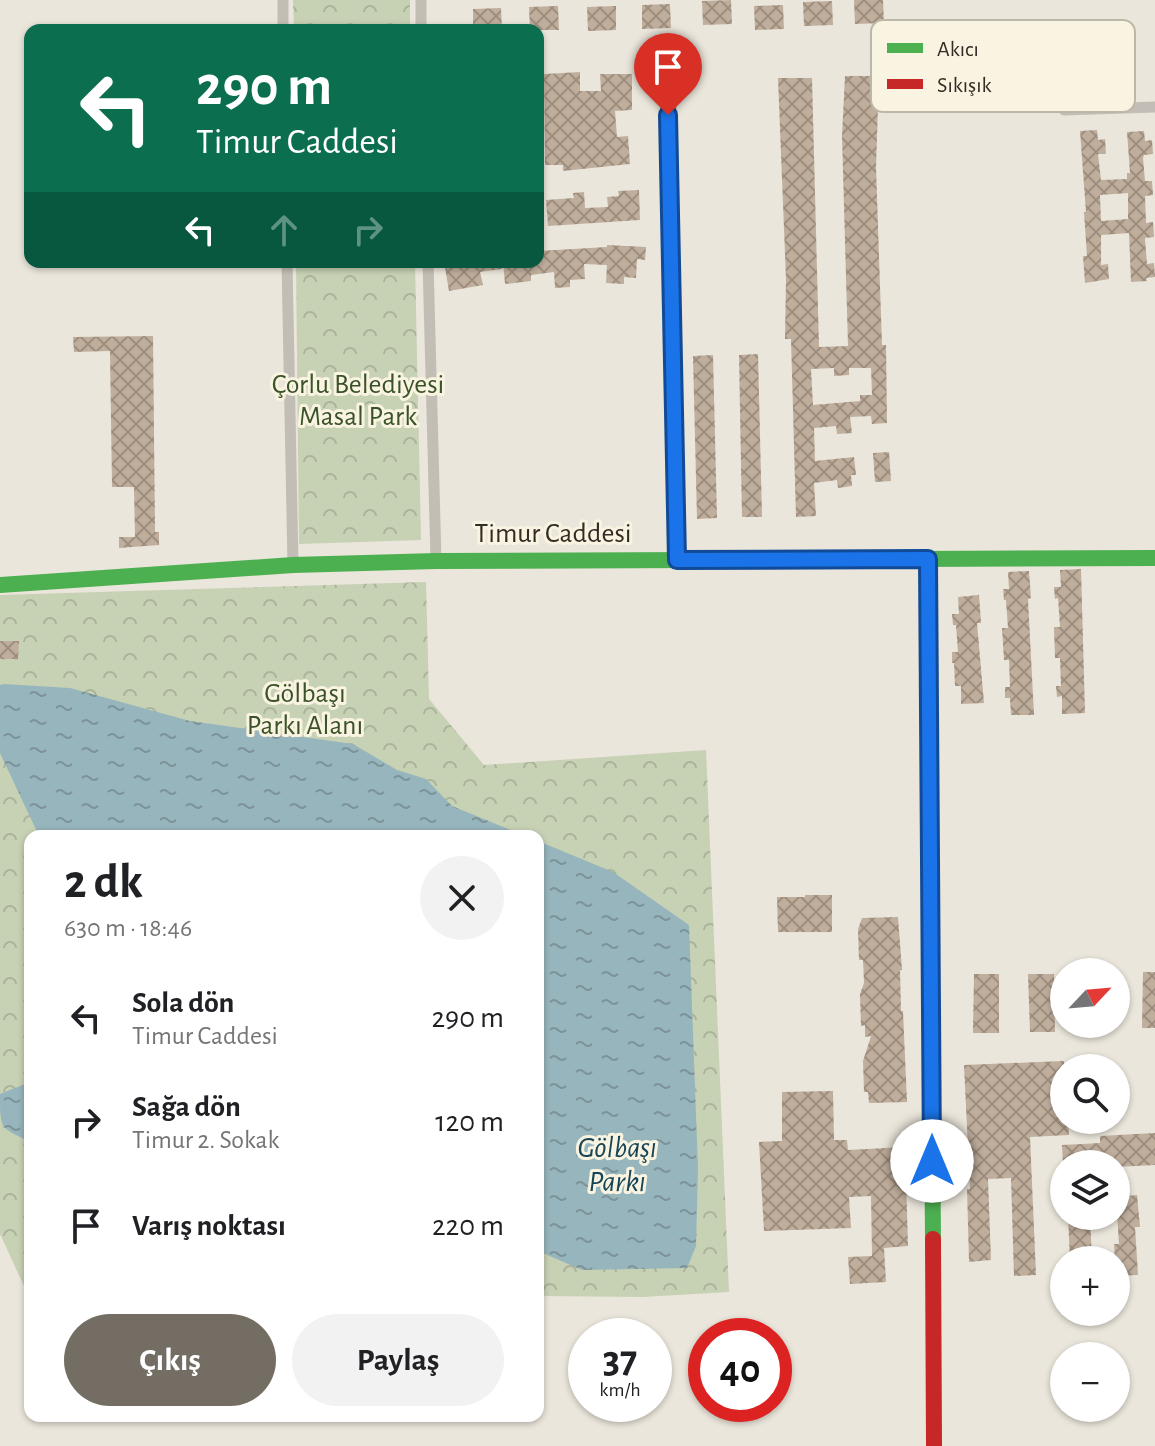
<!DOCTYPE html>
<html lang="tr">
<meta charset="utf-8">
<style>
body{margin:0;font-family:"Alegreya Sans",sans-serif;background:#f2f2f2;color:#202124;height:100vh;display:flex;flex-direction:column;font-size:30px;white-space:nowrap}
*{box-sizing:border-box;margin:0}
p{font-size:26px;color:#757577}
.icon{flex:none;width:44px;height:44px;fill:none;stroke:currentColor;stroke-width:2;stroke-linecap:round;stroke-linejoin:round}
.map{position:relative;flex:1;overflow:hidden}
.side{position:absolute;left:24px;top:830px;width:520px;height:592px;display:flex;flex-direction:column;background:#fff;border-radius:16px;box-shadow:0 2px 6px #0004}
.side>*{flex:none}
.hud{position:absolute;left:24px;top:24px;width:520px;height:244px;border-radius:16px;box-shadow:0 2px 6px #0004;background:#0b6e4f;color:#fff;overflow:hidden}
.needle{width:52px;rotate:64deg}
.controls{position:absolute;left:1050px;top:958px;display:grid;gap:16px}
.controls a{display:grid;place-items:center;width:80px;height:80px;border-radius:50%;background:#fff;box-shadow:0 2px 6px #0004;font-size:40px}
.speed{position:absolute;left:568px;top:1318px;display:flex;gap:16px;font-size:40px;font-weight:700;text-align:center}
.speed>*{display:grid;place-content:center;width:104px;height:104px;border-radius:50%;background:#fff;box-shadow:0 2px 6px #0004;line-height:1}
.speed small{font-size:20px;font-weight:400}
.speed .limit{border:12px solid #d22;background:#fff;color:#111}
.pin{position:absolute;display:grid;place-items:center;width:68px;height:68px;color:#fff;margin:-82px -34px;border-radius:50% 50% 50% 0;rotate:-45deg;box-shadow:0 0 8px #0007}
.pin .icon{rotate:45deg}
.me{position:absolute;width:88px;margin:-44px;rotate:0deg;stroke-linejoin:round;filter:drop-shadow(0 0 6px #0008)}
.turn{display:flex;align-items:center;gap:28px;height:168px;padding:0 40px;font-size:36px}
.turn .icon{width:104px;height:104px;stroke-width:2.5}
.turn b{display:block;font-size:56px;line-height:68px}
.lanes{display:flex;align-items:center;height:76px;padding:0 40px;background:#0003;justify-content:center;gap:40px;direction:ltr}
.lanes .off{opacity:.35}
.round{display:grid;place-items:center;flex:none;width:84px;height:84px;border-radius:42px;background:#f2f2f2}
.head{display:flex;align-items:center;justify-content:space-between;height:136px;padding:0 40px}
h1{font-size:48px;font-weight:700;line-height:60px}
.cta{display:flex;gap:16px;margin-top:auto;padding:16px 40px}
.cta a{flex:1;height:92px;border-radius:48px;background:#736d64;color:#fff;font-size:32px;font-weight:700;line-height:92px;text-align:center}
.cta a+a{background:#f2f2f2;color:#202124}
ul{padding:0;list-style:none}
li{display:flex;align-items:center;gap:24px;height:104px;padding:0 40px}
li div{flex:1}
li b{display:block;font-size:30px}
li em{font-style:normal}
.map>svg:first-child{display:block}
.forest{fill:url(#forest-crowns)}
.water{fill:url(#water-ripples)}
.building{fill:url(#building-cross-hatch);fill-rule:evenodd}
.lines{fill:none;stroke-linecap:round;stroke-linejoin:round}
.street{stroke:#c3beb5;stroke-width:11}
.fast{stroke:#4caf50;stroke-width:16}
.jam{stroke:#c62828;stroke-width:16}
.route-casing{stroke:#114b97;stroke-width:20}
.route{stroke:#1a73e8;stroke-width:14}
.labels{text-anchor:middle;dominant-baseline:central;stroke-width:6;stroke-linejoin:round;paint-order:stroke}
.park-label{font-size:28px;fill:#3a5227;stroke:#f9f3e1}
.street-label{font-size:28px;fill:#332c24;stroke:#f9f3e1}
.water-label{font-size:30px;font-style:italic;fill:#184556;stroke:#f9f3e1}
.key{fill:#f9f3e1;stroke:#beb7a8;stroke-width:2}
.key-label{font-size:22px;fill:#332c24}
</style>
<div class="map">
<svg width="1155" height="1446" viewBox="0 0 1155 1446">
<defs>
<pattern id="forest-crowns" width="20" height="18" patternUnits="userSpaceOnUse" patternTransform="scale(2)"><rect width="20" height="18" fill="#c7d1b4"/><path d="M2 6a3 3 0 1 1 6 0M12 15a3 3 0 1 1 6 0" fill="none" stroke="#abb49b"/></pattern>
<pattern id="water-ripples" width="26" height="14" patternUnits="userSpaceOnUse" patternTransform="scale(2)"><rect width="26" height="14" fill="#97b5bc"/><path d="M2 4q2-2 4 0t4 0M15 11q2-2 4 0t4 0" fill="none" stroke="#7c9399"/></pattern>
<pattern id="building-cross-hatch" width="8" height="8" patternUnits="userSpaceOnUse" patternTransform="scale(2)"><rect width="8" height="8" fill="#c0ae9c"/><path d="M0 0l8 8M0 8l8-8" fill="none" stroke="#9d8e7f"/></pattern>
</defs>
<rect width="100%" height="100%" fill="#ebe6db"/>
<path class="forest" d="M293,0h117v30h-116z
M296,262h119l6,278 -122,4z
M426,582l3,117 55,66 222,-15 23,542 -86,5 -105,-1v-460h-508v463l-30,-65v-639z"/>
<path class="water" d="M4,684l66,4 120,33 163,23 44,26 29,9 26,27 73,30h-486l-39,-83v-68z
M538,841l75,31 76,53 9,244 -2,77 -9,22 -105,2 -44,-19z
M30,1082v60c-30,-15 -30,-12 -30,-48z"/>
<path class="building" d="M731,0l1,24 -29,1 -1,-24z
M854,0h29l1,23 -29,1z
M832,1l1,24 -29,1 -1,-24z
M670,4l1,24 -29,1v-24z
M783,5l1,24 -29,1 -1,-24z
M558,6l1,24h-29l-1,-23z
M616,6v24l-28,1 -1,-24z
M501,8l1,22h-29v-21z
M580,72v19h21l-1,-17h32v36l-17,1 2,26 11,-1 2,28 -67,7v-6h-18l-1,-91z
M845,76h34l-3,91 6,178h4l1,78 -15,1 -1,-8 -21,1 2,16 -15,1 -1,-8 -22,2 1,33 39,-4 2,18h-5l1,11 -14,2 -1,-8 -23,3 2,33 -20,1 -5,-178h-6l1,-60 -8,-201h34l7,269 29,-1 -6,-210zM834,368v8l15,-1v-7h22l1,27h-12v6l-47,4 -2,-36z
M1097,130l1,10 7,-1 1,15h-8l3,26 26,-1v-6h3l-3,-41 17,-1 1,10 7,-1 1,14 -9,1 -1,3 2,23h7l1,14 -8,1 1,27 7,-1 1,15 -9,1v2l2,24 7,-1 1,14 -9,1 1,3 -16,1 -2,-49 -28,2v30l7,-1 1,15 -24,4 -2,-27h4l-3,-44h2l-6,-81zM1128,193v26l-27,2 -1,-26z
M639,190l1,30 -92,6 -2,-26 28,-2 -1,-5 11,-1 1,16 23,-1 -1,-10 12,-1 -1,-5z
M607,245l39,2 -1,13 -8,-1 -1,19 -12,-1v7l-18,-1 1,-18 -23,-1 1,15 -15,1v7l-15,1 -1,-16 -23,3v6l-26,3 -2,-22h35v-11l69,-4z
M444,262h58v7l-22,3 3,13 -34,6z
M153,336l2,196h4v13l-40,3v-11h16l-1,-50h-22l-2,-136 -36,1 -1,-15z
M758,354l4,163h-20l-3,-162z
M713,355l4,163 -20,1 -4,-163z
M889,452l2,29 -16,1 -2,-29z
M1081,569l4,144 -23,1v-18l-5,1 -1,-11h5l-1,-28h-5l-1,-31h6l-2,-29 -3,1 -1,-12h7l-1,-17z
M1029,571l2,27 -3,1 6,116h-23l-1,-17h-5v-11h5l-1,-27h-5l-2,-32h6l-2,-28h-2l-1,-11h6l-1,-17z
M979,595l2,28h-4l7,80 -23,1v-18h-6l-1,-23h-2v-11h6l-2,-27h-3l-1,-11h7l-1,-17z
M0,641h19l-1,18h-18z
M805,895h27v37h-54l-1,-35h28z
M898,917l4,53h-2l1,41h2l4,91 -38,1 -1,-11h-4l-1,-31 8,-25 -6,1v-12l-4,1 -1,-32 4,-11 -1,-23h-4l-1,-31 4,-11z
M1143,972h12v56h-13z
M974,974h25v59h-26z
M1028,974h26l1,58h-25z
M1064,1061v59h4l1,15 -39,2 6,138 -22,1 -3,-98 -23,1 3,81 -22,2 -2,-73h3l-6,-124z
M833,1091l1,49h13l1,10 57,-3 3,99 -24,2 2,34 -36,2 -2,-27 24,-1 -1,-60 -22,1 2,31 -87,3 -5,-89 23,-1v-49z
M1155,1133v32l-39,2v-3h-53l-1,-19 38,-2v-7z
M1137,1195l3,32h-5l3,48 -22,1 -2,-32h5l-3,-47z
M1068,1216h22l2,44h-22z"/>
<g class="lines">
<path class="street" d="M283,0v30
M421,0v30
M1064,110l91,-3
M287,262l6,303
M428,262l8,299"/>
<path class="fast" d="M667,51l10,509
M928,559l5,680
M0,585l293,-20 143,-4 719,-3"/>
<path class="jam" d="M933,1239l1,207"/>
</g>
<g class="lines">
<g class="route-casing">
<path id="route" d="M668,115l9,445 251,-1 4,602"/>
</g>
<use href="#route" class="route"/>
</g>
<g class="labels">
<g class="park-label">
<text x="358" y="385">Çorlu Belediyesi<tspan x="358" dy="32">Masal Park</tspan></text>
<text x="305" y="694">Gölbaşı<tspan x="305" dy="32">Parkı Alanı</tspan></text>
</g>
<g class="street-label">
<text x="553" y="534">Timur Caddesi</text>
</g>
<g class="water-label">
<text x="617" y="1148">Gölbaşı<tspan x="617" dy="34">Parkı</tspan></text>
</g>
</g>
<rect x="871" y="20" width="264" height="92" rx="12" class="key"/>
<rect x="887" y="43" width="36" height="10" fill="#4caf50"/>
<rect x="887" y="79" width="36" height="10" fill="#c62828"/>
<g class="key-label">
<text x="937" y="56">Akıcı</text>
<text x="937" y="92">Sıkışık</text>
</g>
</svg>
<div class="controls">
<a><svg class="needle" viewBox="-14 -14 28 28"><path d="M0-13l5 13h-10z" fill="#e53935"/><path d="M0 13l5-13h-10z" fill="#757577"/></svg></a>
<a><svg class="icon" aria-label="search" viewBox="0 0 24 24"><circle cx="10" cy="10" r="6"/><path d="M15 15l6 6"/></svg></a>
<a><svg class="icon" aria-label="layers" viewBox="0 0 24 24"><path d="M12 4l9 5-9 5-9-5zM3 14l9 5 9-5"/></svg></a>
<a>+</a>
<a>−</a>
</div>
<div class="speed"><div>37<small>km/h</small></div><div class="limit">40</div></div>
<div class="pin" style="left:668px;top:115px;background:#d93025"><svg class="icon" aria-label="arrive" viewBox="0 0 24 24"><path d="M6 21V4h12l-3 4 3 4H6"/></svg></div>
<svg class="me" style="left:932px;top:1161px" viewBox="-20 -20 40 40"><circle r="19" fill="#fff"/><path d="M0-13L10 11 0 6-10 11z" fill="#1a73e8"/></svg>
<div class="hud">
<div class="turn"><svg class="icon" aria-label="left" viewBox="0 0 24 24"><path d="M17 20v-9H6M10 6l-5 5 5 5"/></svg><div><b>290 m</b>Timur Caddesi</div></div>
<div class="lanes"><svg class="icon" aria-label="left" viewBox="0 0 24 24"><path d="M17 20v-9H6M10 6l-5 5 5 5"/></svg><svg class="icon off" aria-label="ahead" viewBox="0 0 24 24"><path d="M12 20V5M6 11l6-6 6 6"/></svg><svg class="icon off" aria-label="right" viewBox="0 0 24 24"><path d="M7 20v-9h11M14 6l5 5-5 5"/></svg></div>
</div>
<section class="side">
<div class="head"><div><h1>2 dk</h1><p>630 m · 18:46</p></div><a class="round"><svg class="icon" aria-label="close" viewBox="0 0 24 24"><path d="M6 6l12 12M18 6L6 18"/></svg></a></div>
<ul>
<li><svg class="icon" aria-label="left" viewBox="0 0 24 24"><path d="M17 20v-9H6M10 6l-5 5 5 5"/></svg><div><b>Sola dön</b><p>Timur Caddesi</p></div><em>290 m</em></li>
<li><svg class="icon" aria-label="right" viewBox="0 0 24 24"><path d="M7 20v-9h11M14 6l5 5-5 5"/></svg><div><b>Sağa dön</b><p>Timur 2. Sokak</p></div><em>120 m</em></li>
<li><svg class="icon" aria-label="arrive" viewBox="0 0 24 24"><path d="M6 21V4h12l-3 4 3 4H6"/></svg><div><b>Varış noktası</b></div><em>220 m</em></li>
</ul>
<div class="cta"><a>Çıkış</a><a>Paylaş</a></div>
</section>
</div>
